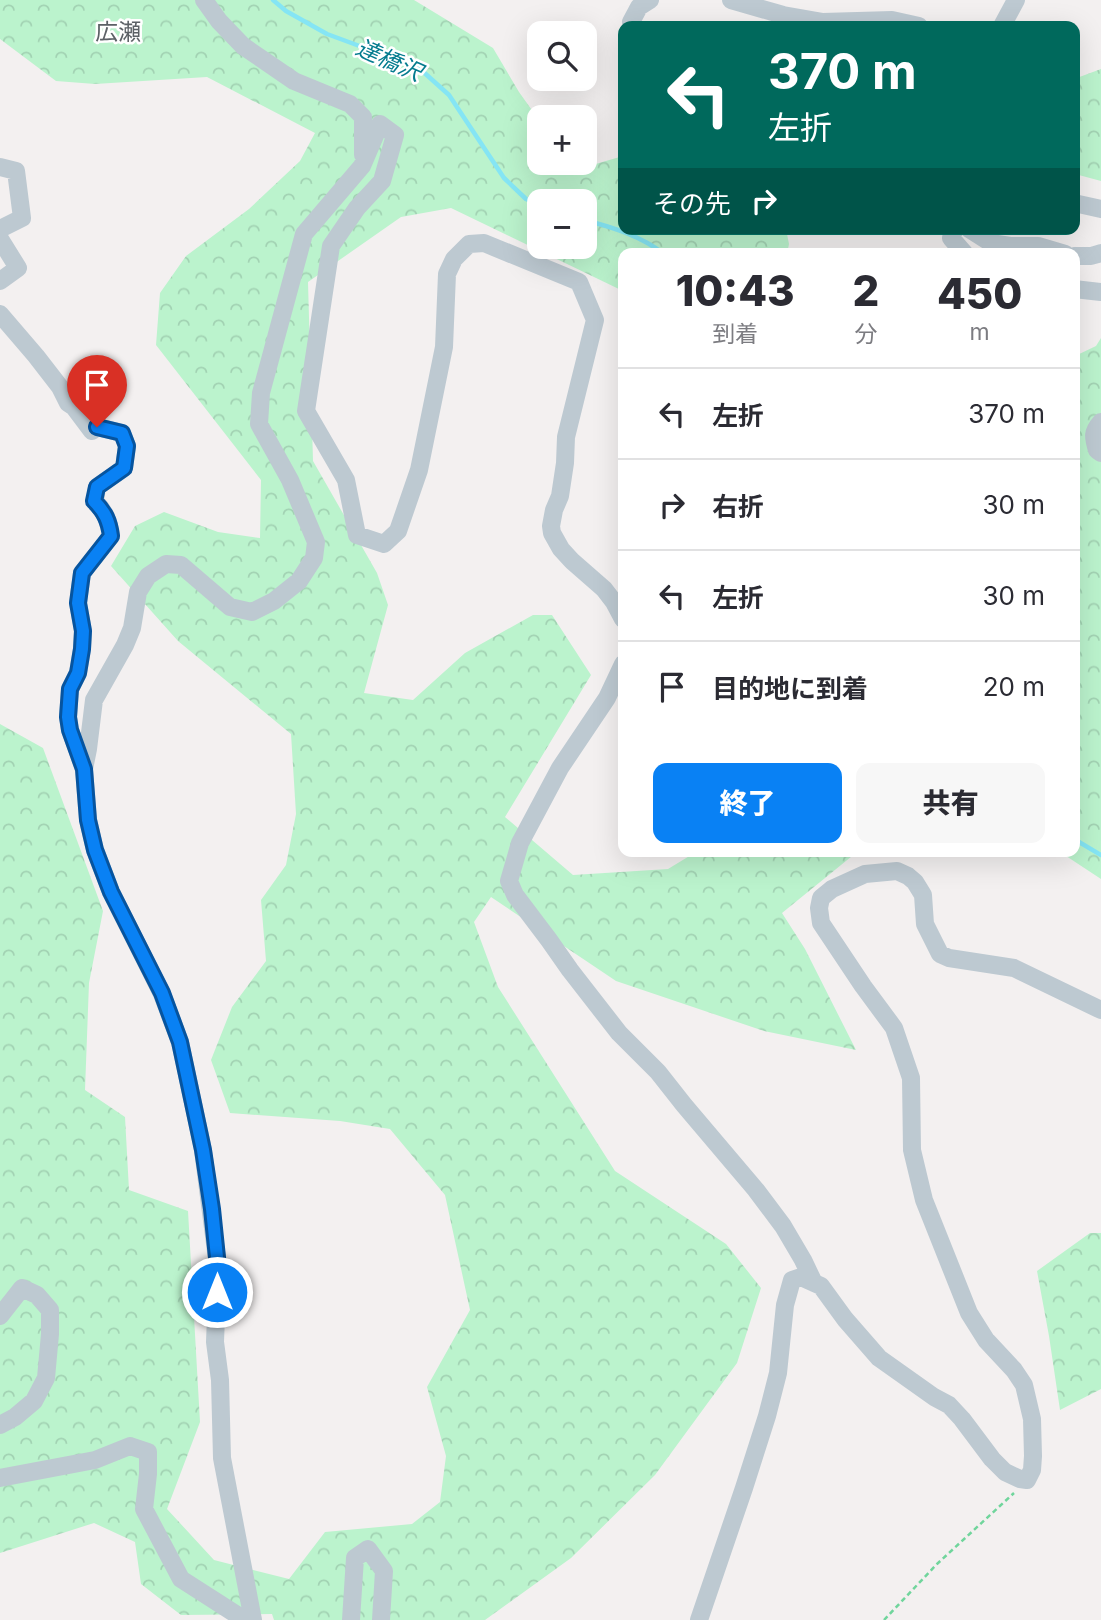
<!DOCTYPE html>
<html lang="ja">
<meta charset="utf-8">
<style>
body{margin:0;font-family:Inter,"Noto Sans JP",sans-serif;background:#f7f7f7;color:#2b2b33;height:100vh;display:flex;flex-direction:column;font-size:26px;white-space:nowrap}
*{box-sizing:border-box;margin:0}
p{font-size:23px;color:#7c7c81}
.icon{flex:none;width:38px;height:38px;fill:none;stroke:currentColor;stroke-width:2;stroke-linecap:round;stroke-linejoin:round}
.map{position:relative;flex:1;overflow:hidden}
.panel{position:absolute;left:618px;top:248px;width:462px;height:609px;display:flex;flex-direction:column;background:#fff;border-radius:14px;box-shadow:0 7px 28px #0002}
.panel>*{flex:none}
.guide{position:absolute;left:618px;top:21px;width:462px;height:214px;border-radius:14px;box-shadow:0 7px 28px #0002;background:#00695c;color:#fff;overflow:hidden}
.fabs{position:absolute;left:527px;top:21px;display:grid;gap:14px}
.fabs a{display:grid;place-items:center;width:70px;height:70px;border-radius:14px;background:#fff;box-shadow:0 7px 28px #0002;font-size:35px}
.pin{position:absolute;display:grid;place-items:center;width:60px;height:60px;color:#fff;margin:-72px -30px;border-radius:50% 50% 50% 0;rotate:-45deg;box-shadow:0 0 7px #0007}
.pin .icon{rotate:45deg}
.me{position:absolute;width:77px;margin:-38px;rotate:0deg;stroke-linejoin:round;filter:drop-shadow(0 0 5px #0008)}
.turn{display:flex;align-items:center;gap:24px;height:147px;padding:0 35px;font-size:32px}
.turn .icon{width:91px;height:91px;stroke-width:2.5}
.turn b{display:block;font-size:49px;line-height:60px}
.then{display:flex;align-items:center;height:66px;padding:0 35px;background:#0003;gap:14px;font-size:26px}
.eta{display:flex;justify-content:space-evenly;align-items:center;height:119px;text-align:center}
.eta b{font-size:42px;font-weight:800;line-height:49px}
.primary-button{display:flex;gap:14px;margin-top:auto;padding:14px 35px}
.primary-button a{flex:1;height:80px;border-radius:14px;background:#0981f4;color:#fff;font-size:28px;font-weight:800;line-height:80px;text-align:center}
.primary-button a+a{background:#f7f7f7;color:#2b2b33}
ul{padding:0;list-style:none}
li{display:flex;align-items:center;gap:21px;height:91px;padding:0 35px;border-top:2px solid #e1e1e2}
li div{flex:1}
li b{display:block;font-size:26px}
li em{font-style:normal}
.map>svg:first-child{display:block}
.forest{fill:url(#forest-crowns);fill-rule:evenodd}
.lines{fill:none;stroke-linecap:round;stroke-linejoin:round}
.stream{stroke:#85e5f4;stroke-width:4.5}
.path{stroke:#70d59c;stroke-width:2.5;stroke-dasharray:5 3.5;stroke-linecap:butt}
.minor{stroke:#bdc9d1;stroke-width:18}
.route-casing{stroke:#06549f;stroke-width:18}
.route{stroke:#0981f4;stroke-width:12}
.labels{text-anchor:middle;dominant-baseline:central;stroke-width:5;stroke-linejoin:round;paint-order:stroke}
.neighbourhood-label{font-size:23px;fill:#5c6166;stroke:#fff}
.water-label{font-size:23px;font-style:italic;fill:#047c8f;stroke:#fff}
</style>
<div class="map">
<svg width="1101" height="1620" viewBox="0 0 1101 1620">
<defs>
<pattern id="forest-crowns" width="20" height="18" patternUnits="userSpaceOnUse" patternTransform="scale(1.75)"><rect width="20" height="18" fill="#bbf3cd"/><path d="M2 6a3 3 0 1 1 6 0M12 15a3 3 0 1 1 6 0" fill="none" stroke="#a2d2b3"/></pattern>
</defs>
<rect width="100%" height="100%" fill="#f3f0f0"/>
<path class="forest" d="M0,0h414l79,48 26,44 20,28v43h30l6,7 48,-14v73h163l3,15 -2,10h-164v37l-172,-83 -50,9 -93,65 5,179 64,112 11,32 -24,88 49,7 52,-47 68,-38h19l39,60 -86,142 68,58 95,-6 28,-17h161l-75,61 23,36 51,101 -92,-19 -148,-50 -125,-84 -17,25 24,65 117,184 111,73 35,44 -24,75 -82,112 -84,83 -86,62h-211l-2,-6 -91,1 -40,-31 -6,-42 -41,-19 -94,30v-829l43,24 60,163 -14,72 -4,107 40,27 4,73 59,21 12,211 -33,87 47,51 75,19 36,-47 87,-8 28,-22 6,-46 -19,-69 43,-77 -25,-115 -55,-66 -50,-8 -110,-8 -19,-53 21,-53 34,-46 -5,-61 25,-35 10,-51 -5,-80 -113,-93 -67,-75 24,-40 29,-14 54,20 42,6 1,-58 -105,-135 4,-52 26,-37 63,-47 51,-48 15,-28 -108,-56 -112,7 -39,-3 -56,-42zM539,201h45v46h-45z
M1101,69v112l-26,-7 -1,-95z
M1101,338v541l-41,-27h14l1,-496 21,-10z
M1090,1233h11v156l-41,21 -11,-74 -12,-65z"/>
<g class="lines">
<path class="stream" d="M273,0l13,11 41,23 92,34 30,27 55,83 22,21 13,6
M584,220c28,7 57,16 80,34
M1074,839l27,16"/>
<path class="path" d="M884,1620l53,-56 77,-71"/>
<path class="minor" d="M204,0l15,21 24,25 51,35 56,23 13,13v38
M731,0l52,15 40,7 69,-2 27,6
M633,26l-2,-4 8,-15 11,-7
M1002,26l14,-26
M0,167l16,4 6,47 -22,11
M1074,203l27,6
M956,229l-3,2 -2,7 14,16
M969,229l22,14 19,3h28l27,8
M0,239l18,29 -18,13
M1074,256h17l10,-3
M1074,289l27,3
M0,314l36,42 24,31 8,16 6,4 18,24 5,-4 25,6 5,13 -3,22 -27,19 -2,14c10,11 14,20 16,35l-29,37 -4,30 5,28 -1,18 -4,24 -8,16 -2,28 2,13 14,39 4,51 7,30 16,42 51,102 18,48 23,108 15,117 -3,75 5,38 2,78 31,162
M1101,422c-9,10 -8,15 -4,28l4,3
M623,664l-16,34 -47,70 -40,75 -11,38 6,14 34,45 21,30 49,63 39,39 26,33 72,85 27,36 20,34 11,23
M84,769l4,-20 6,-49 31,-55 7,-17 6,-36 10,-16 18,-12 15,1 49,42 22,5 22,-11 25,-20 15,-23 2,-16 -26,-62 -31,-56 2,-31 43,-159 58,-68 18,-42 15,11 -13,46 -25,27 -26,38 -25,165 40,69 11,55 27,9 14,-13 21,-61 25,-123 3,-73 7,-15 15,-15 15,-1 95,39 16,38 -29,117 -1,26 -5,33 -6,14 -3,16 1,7 9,16 11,12 32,28 10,13 9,17
M0,1316l22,-28 15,7 13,15v24l-4,44 -12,23 -19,16 -15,8
M0,1478l95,-18 35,-14 18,6v22l-4,35 37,70 64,41
M351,1620l4,-62 13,-9 16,22 -3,49
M699,1620l45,-132 23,-72 11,-43 7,-68 7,-25 9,-3 20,9 24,33 34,39 55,39 15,8 13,14 30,40 13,13 15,7 7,1 5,-10 1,-14 -1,-37 -8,-34 -10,-15 -28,-30 -17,-27 -45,-113 -12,-50 -1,-72 -17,-50 -31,-42 -42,-63 -2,-15 2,-10 11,-9 33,-15 32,-3 11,5 7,6 8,13 2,29 15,30 9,4 65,10 87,42"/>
</g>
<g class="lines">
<g class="route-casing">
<path id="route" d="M97,427l25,6 5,13 -3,22 -27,19 -3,14c11,11 15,20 17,35l-29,37 -4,30 5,28 -1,18 -4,24 -8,16 -2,28 2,13 14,39 4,51 7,30 16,42 51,101 18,49 23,108 9,59 6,58 -1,25"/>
</g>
<use href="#route" class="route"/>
</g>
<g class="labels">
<g class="neighbourhood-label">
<text x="118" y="32">広瀬</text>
</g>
<g class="water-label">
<text transform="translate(389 60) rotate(24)">達橋沢</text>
</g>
</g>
</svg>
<div class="fabs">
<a><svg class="icon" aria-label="search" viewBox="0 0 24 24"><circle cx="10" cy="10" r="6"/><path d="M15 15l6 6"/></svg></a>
<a>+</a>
<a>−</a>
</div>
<div class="pin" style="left:97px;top:427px;background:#d93025"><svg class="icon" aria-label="arrive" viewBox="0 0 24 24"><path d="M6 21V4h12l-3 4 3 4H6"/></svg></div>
<svg class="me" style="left:217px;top:1292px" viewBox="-20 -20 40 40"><circle r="17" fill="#0981f4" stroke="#fff" stroke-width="3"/><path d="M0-11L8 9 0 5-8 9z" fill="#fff"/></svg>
<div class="guide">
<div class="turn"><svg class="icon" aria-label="left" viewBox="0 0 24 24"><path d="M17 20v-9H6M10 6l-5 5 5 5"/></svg><div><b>370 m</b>左折</div></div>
<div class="then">その先<svg class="icon" aria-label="right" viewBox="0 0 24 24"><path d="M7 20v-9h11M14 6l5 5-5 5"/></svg></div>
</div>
<section class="panel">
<div class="eta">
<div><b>10:43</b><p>到着</p></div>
<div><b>2</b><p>分</p></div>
<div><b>450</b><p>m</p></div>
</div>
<ul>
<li><svg class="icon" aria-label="left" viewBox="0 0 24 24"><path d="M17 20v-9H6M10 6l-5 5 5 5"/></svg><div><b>左折</b></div><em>370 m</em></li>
<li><svg class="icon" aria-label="right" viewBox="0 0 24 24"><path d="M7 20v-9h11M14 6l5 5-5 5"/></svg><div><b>右折</b></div><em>30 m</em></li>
<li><svg class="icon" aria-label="left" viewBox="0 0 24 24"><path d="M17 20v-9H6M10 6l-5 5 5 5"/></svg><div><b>左折</b></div><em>30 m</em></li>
<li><svg class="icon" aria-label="arrive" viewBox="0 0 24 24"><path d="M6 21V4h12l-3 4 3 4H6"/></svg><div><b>目的地に到着</b></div><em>20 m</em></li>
</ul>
<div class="primary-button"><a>終了</a><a>共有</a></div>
</section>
</div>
